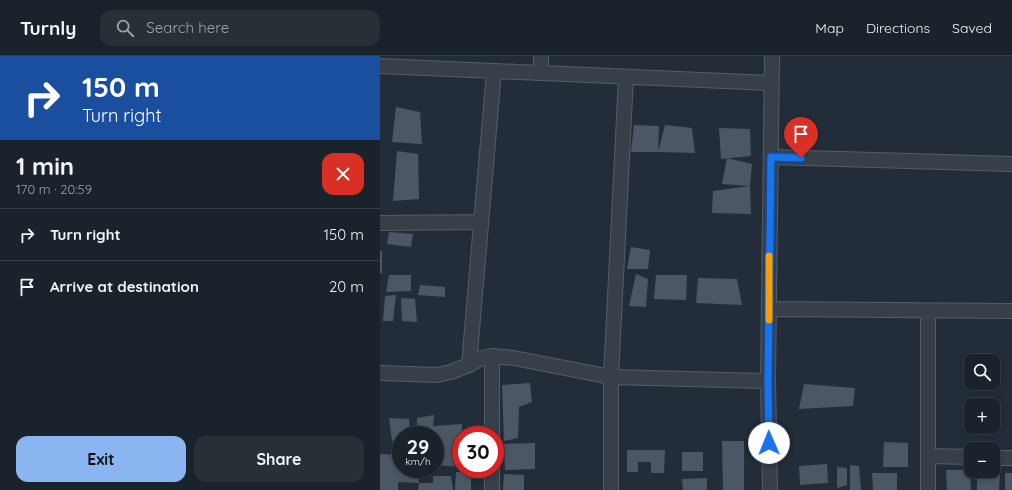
<!DOCTYPE html>
<meta charset="utf-8">
<style>
body{margin:0;font-family:Quicksand,sans-serif;background:#272f37;color:#f1f3f6;height:100vh;display:flex;flex-direction:column;font-size:15px;white-space:nowrap}
*{box-sizing:border-box;margin:0}
p{font-size:13px;color:#9fa4a9}
.icon{flex:none;width:22px;height:22px;fill:none;stroke:currentColor;stroke-width:2;stroke-linecap:round;stroke-linejoin:round}
.map{position:relative;flex:1;overflow:hidden}
.details{display:flex;flex-direction:column;background:#1a222b;width:380px}
.details>*{flex:none}
.hud{background:#1a4fa0;color:#fff;overflow:hidden}
.fabs{position:absolute;left:584px;top:298px;display:grid;gap:8px}
.fabs a{display:grid;place-items:center;width:36px;height:36px;border-radius:8px;background:#1a222b;box-shadow:0 2px 6px #0003,0 0 0 1px #383f47;font-size:20px}
.speed{position:absolute;left:12px;top:370px;display:flex;gap:8px;font-size:20px;font-weight:700;text-align:center}
.speed>*{display:grid;place-content:center;width:52px;height:52px;border-radius:50%;background:#1a222b;box-shadow:0 2px 6px #0003,0 0 0 1px #383f47;line-height:1}
.speed small{font-size:10px;font-weight:400}
.speed .limit{border:6px solid #d22;background:#fff;color:#111}
.pin{position:absolute;display:grid;place-items:center;width:34px;height:34px;color:#fff;margin:-41px -17px;border-radius:50% 50% 50% 0;rotate:-45deg;box-shadow:0 0 4px #0007}
.pin .icon{rotate:45deg}
.me{position:absolute;width:44px;margin:-22px;rotate:359deg;stroke-linejoin:round;filter:drop-shadow(0 0 3px #0008)}
.turn{display:flex;align-items:center;gap:14px;height:84px;padding:0 16px;font-size:18px}
.turn .icon{width:52px;height:52px;stroke-width:2.5}
.turn b{display:block;font-size:28px;line-height:34px}
.round{display:grid;place-items:center;flex:none;width:42px;height:42px;border-radius:12px;background:#272f37}
.summary{display:flex;align-items:center;justify-content:space-between;height:68px;padding:0 16px}
h1{font-size:24px;font-weight:700;line-height:30px}
.primary-button{display:flex;gap:8px;margin-top:auto;padding:8px 16px}
.primary-button a{flex:1;height:46px;border-radius:12px;background:#8bb5f1;color:#111;font-size:16px;font-weight:700;line-height:46px;text-align:center}
.primary-button a+a{background:#272f37;color:#f1f3f6}
ul{padding:0;list-style:none}
li{display:flex;align-items:center;gap:12px;height:52px;padding:0 16px;border-top:1px solid #383f47}
li div{flex:1}
li b{display:block;font-size:15px}
li em{font-style:normal}
header{display:flex;align-items:center;gap:24px;box-sizing:border-box;height:56px;padding:0 20px;background:#1a222b;border-bottom:1px solid #383f47}
header strong{font-size:19px}
nav{display:flex;gap:22px;margin-inline-start:auto;font-size:14px}
.search{width:280px;height:36px;background:#272f37;display:flex;align-items:center;gap:10px;box-sizing:border-box;padding:0 14px;border-radius:12px;color:#9fa4a9;font-size:15px}
main{display:flex;flex:1;min-height:0}
.map>svg:first-child{display:block}
.building{fill:#4c5765}
.lines{fill:none;stroke-linecap:round;stroke-linejoin:round}
.minor-casing{stroke:#555d67;stroke-width:16}
.minor{stroke:#373f49;stroke-width:14}
.route-casing{stroke:#114b97;stroke-width:10}
.route{stroke:#1a73e8;stroke-width:7}
.slow{stroke:#f59e0b;stroke-width:7}
</style>
<header>
<strong>Turnly</strong>
<div class="search"><svg class="icon" aria-label="search" viewBox="0 0 24 24"><circle cx="10" cy="10" r="6"/><path d="M15 15l6 6"/></svg>Search here</div>
<nav><a>Map</a><a>Directions</a><a>Saved</a></nav>
</header>
<main>
<section class="details">
<div class="hud">
<div class="turn"><svg class="icon" aria-label="right" viewBox="0 0 24 24"><path d="M7 20v-9h11M14 6l5 5-5 5"/></svg><div><b>150 m</b>Turn right</div></div>
</div>
<div class="summary"><div><h1>1 min</h1><p>170 m · 20:59</p></div><a class="round" style="background:#d93025;color:#fff"><svg class="icon" aria-label="close" viewBox="0 0 24 24"><path d="M6 6l12 12M18 6L6 18"/></svg></a></div>
<ul>
<li><svg class="icon" aria-label="right" viewBox="0 0 24 24"><path d="M7 20v-9h11M14 6l5 5-5 5"/></svg><div><b>Turn right</b></div><em>150 m</em></li>
<li><svg class="icon" aria-label="arrive" viewBox="0 0 24 24"><path d="M6 21V4h12l-3 4 3 4H6"/></svg><div><b>Arrive at destination</b></div><em>20 m</em></li>
</ul>
<div class="primary-button"><a>Exit</a><a>Share</a></div>
</section>
<div class="map">
<svg width="632" height="434" viewBox="0 0 632 434">
<rect width="100%" height="100%" fill="#232d39"/>
<path class="building" d="M16,51l24,5 2,32 -30,-2z
M254,69l25,1 -1,26h-27z
M285,69l27,3 3,25 -37,-1z
M339,72l31,1 1,27 -30,3z
M17,95l21,3 1,45 -26,2z
M347,102l25,6 -2,22 -28,-2z
M370,130l1,28 -39,-1 1,-22z
M9,176l24,2 -2,13 -24,-3z
M251,191l19,3 -2,19h-21z
M0,195h2v22h-2z
M256,218l12,5 -2,28 -17,-1z
M9,219h22v16l-25,1z
M276,219h31l-1,25 -32,-1z
M318,222l39,1 5,26 -46,-2z
M40,229l25,2v10l-27,-2z
M16,239l-3,26h-10l2,-25z
M21,242l14,1 2,23 -15,-1z
M150,327l2,19 -13,5 -1,31 -14,3 -2,-56z
M424,328l51,4 -2,18 -54,3z
M54,359l-1,11 29,-2 -1,43 -26,-2v-30h-18v-17z
M9,362l20,1 1,16h-9v4l-9,2z
M342,385h22v49h-21z
M504,386l24,1v24h-25z
M155,387v26l-30,1 -1,-26z
M247,394h38l-1,23h-13v-11h-13v10h-11z
M302,396h21v19h-21z
M0,398l21,1v14h17l1,14h14v-7h18l2,14h-35l1,-7 -21,-1v8h-18z
M447,408l1,19 -28,2 -1,-19z
M470,409l9,1 2,24h-11z
M457,411l10,1v17l-10,3z
M566,414h24l1,20h-24z
M76,416h15v18h-16z
M492,417h25v17h-24z
M625,417h7v17h-7z
M124,418l20,1v15h-21z
M597,418h23l-1,16h-22z
M327,422v12h-24l-1,-11z"/>
<g class="lines">
<g class="minor-casing">
<path id="minor" d="M0,10l391,17
M161,17v-17
M391,101l241,7
M0,167l101,-1
M389,253l243,2
M89,309l25,-294
M0,317l57,2 14,-3 18,-7 12,-7 11,-2 22,2 97,19 157,4
M112,379v-79
M548,400l43,1
M613,402h19
M112,434v-21
M231,434v-113l15,-300
M390,434l-2,-109 4,-325
M548,434v-179"/>
</g>
<use href="#minor" class="minor"/>
</g>
<g class="lines">
<g class="route-casing">
<path id="route" d="M389,387l-1,-62 3,-224 30,1"/>
</g>
<use href="#route" class="route"/>
<path class="slow" d="M389,264v-64"/>
</g>
</svg>
<div class="fabs">
<a><svg class="icon" aria-label="search" viewBox="0 0 24 24"><circle cx="10" cy="10" r="6"/><path d="M15 15l6 6"/></svg></a>
<a>+</a>
<a>−</a>
</div>
<div class="speed"><div>29<small>km/h</small></div><div class="limit">30</div></div>
<div class="pin" style="left:421px;top:102px;background:#d93025"><svg class="icon" aria-label="arrive" viewBox="0 0 24 24"><path d="M6 21V4h12l-3 4 3 4H6"/></svg></div>
<svg class="me" style="left:389px;top:387px" viewBox="-20 -20 40 40"><circle r="19" fill="#fff"/><path d="M0-13L10 11 0 6-10 11z" fill="#1a73e8"/></svg>
</div>
</main>
